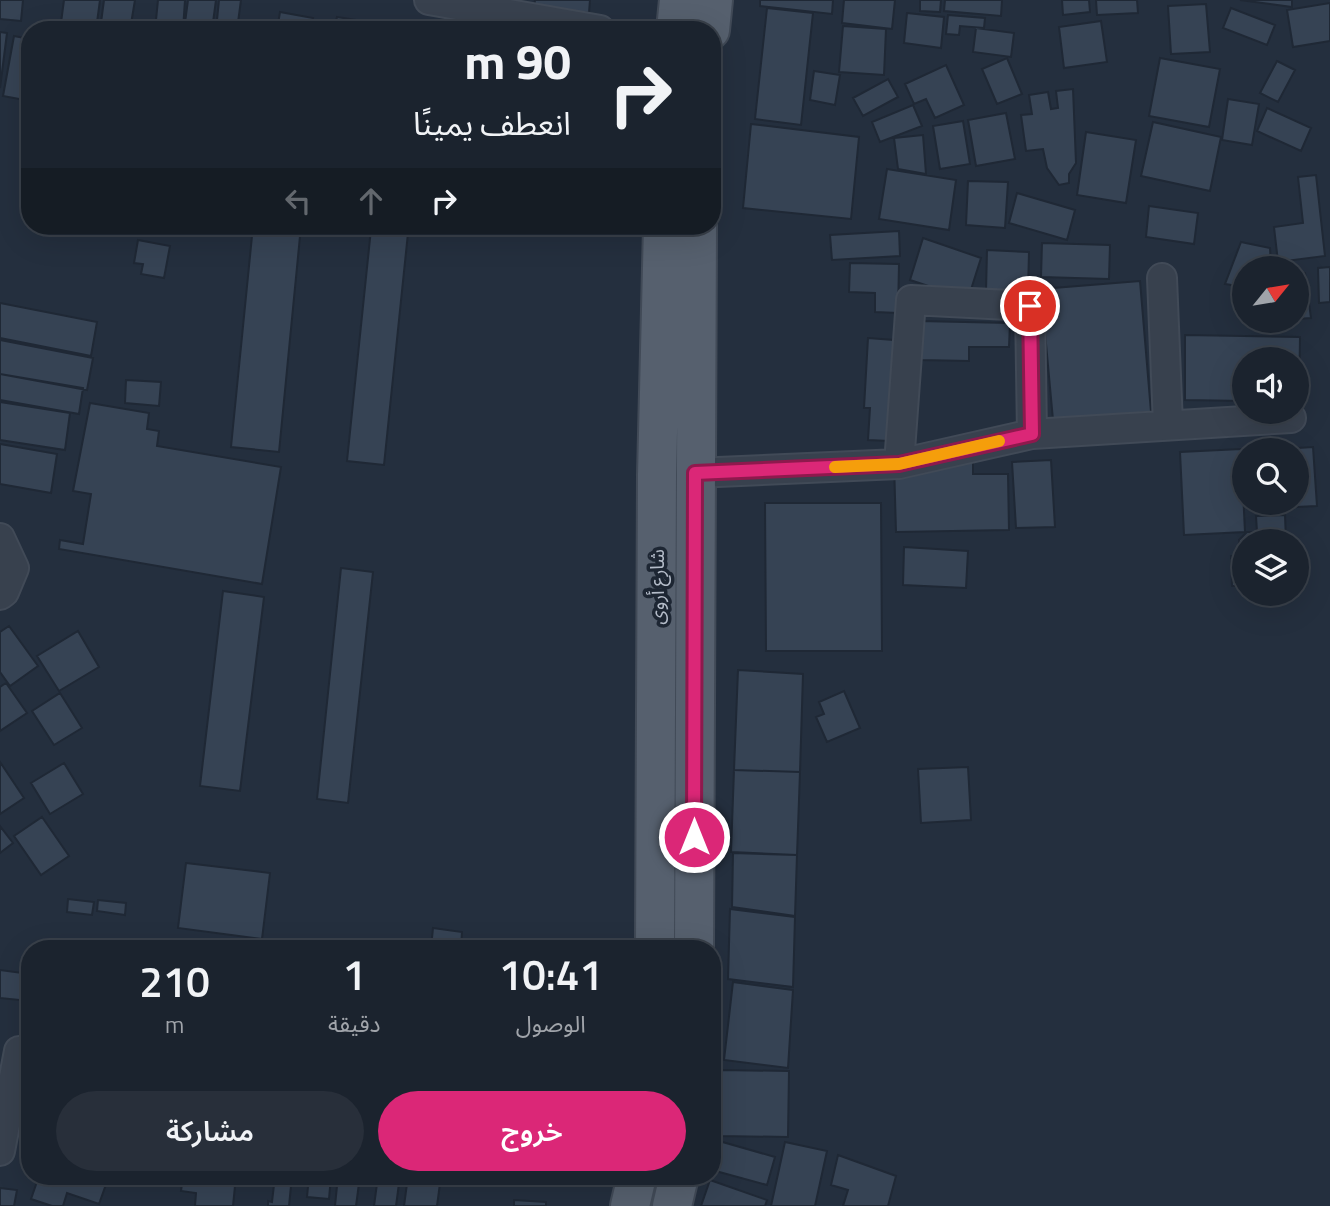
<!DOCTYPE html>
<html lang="ar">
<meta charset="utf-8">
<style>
body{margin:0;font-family:"Titillium Web","Noto Sans Arabic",sans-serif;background:#282f3a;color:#f1f3f6;direction:rtl;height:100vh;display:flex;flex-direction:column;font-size:26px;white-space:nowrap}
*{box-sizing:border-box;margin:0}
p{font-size:23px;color:#a0a4aa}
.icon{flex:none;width:38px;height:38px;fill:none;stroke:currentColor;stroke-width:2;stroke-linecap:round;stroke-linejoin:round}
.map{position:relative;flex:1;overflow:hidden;direction:ltr}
.details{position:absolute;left:21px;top:940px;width:700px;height:245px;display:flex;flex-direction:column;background:#1b232e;border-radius:28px;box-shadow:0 7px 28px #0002,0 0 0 2px #39404a;direction:rtl}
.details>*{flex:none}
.banner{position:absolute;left:21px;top:21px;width:700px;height:214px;border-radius:28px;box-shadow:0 7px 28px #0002,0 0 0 2px #39404a;direction:rtl;background:#1b232e;color:#f1f3f6;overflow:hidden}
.needle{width:46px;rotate:60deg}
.controls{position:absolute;left:1232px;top:256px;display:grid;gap:14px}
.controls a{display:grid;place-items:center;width:77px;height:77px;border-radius:50%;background:#1b232e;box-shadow:0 7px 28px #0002,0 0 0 2px #39404a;font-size:35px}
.pin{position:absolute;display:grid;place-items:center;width:60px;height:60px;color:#fff;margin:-30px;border:4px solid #fff;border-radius:50%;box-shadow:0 2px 7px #0007}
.me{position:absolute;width:77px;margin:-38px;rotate:0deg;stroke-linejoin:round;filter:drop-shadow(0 0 5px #0008)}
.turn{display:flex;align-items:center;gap:24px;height:147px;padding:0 35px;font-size:32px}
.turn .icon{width:91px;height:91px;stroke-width:2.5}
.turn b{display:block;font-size:49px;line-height:60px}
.lanes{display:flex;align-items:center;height:66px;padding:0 35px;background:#0003;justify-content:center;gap:35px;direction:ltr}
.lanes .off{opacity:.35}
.eta{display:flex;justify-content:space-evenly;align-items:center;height:119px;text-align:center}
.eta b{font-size:42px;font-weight:600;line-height:49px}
.action{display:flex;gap:14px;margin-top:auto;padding:14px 35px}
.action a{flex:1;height:80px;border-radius:42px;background:#db2777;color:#fff;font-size:28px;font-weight:600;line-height:80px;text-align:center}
.action a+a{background:#282f3a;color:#f1f3f6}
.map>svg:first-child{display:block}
.building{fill:#364354;stroke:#1f2835;stroke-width:2}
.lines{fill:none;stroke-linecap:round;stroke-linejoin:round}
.minor-casing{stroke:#414a57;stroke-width:32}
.primary-casing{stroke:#414a57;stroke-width:42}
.minor{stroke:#38414e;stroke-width:28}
.primary{stroke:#56606e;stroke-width:38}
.route-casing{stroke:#8e194d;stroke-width:18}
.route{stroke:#db2777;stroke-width:12}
.slow{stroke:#f59e0b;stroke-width:12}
.labels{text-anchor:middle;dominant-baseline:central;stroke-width:7;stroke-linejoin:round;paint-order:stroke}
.street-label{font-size:19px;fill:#b4bcc9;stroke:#1d2633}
</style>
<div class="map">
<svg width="1330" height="1206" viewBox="0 0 1330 1206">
<rect width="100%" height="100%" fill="#242f3e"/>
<path class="building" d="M0,0h23l-2,21 -21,-2z
M64,0h36l-4,30h-36z
M104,0h31l-5,30h-30z
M158,0h27l-2,30h-28z
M188,0h28l-4,30h-28z
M219,0h22l-4,30h-21z
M535,0h55l-1,13 -55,-5z
M760,0h73l-1,14 -72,-8z
M844,0h51l-3,29 -50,-6z
M920,0h21l-1,12 -20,-1z
M945,0h57l-1,16 -57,-5z
M1062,0h27l1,12 -27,3z
M1096,0h41l1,13 -41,2z
M1240,0h52v7z
M1330,3v38l-37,6 -6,-37z
M1206,4l4,48 -39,2 -3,-48z
M767,8l46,5 -12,112 -46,-6z
M1231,8l44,17 -8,20 -44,-17z
M280,12l33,6 -2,12h-34z
M907,13l37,4 -3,31 -37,-5z
M948,15l37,3 -1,10 -24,-2 -1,9 -13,-1z
M337,17l32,5 -1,8h-34z
M1101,21l6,41 -43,6 -5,-41z
M843,26l43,3 -2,46 -45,-3z
M976,28l38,5 -3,24 -38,-5z
M0,32l7,1 -7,55z
M14,36l16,3v62l-27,-5z
M1007,58l15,36 -25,10 -15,-35z
M1160,58l60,11 -11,58 -60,-11z
M1277,61l18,9 -17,32 -18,-9z
M946,65l18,40 -29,13 -9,-19 -12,5 -9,-20z
M814,71l26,4 -5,30 -25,-5z
M888,79l10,18 -35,19 -10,-18z
M1073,89l3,74 -7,11v9l-10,2 -12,-17 -4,-19 -17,2 -5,-36 11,-1 -3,-19 19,-3 3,17 7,-1 -2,-17z
M1228,99l31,5 -7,41 -30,-5z
M913,105l9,21 -42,16 -8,-20z
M1267,108l44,20 -10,23 -44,-20z
M1006,113l9,46 -39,7 -8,-46z
M963,121l7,43 -30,5 -7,-43z
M1153,122l68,15 -11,54 -69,-15z
M751,124l108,13 -8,82 -108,-11z
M1086,132l50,8 -10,63 -49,-8z
M923,135l3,39 -28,-5 -4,-31z
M887,169l69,11 -7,50 -70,-11z
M1316,175l9,81 -47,6 -4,-35 29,-4 -5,-46z
M968,181l40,1 -3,46 -39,-3z
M1017,193l58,17 -8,30 -58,-17z
M1149,206l49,7 -4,31 -48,-7z
M253,226h48l-22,226 -48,-5z
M492,226h43l-1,7z
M371,229l37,4 -24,232 -37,-4z
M899,231l1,25 -68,4 -2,-25z
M923,238l58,20 -13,41 -58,-19z
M138,240l32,6 -6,32 -23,-4 2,-10 -9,-1z
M1241,242l29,6 1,20h-27v19l-19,-3z
M1042,243l68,2 -1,34 -68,-2z
M987,250l42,2 -1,40 -42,-1z
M850,263l49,1 -1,49 -23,-1v-19l-26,-1z
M1330,267v35l-11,1 -1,-35z
M1305,273l6,45 -14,1v-45z
M1140,281l11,131 -98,8 -12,-131z
M0,303l97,19 -6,34 -91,-18z
M919,321l91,2 -1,24h-40v14l-50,-1z
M1185,335l115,2 -1,65h-2v-43h-53v42l-59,-1z
M868,338l26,2 -5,101 -21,-1 2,-32h-6z
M0,340l93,18 -6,32 -87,-16z
M0,374l83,14 -4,26 -79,-14z
M126,380l35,2 -2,24 -34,-3z
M0,402l70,11 -5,37 -65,-10z
M90,403l59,10 -2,16 12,2 -2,15 124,21 -19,117 -203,-35 1,-9 23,4 8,-50 -18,-3z
M0,444l57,10 -6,39 -51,-9z
M1313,447l4,59 -64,3 -1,-7h45v-52h-29z
M1241,449l4,83 -61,3 -4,-83z
M1051,460l4,67 -39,1 -4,-66z
M973,462v12h35l1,56 -113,2 -2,-69z
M765,503h116l1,148h-116z
M1285,515l1,26h-42v45h-12l-1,-30h8v-16l8,-8h10l-1,-16z
M904,547l64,4 -2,37 -63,-3z
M341,568l32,4 -25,231 -31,-4z
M223,591l41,6 -24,194 -40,-5z
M9,626l29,40 -28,20 -10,-14v-40z
M78,631l21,36 -40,24 -22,-35z
M738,670l65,4 -3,98 -66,-2z
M6,683l21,30 -27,18v-44z
M844,691l16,37 -33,14 -11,-25 8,-3 -5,-12z
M60,693l22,35 -28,17 -22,-34z
M0,762l24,36 -24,16z
M64,763l19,31 -33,20 -19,-31z
M968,767l3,53 -50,3 -3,-54z
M734,770l66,2 -3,83 -66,-3z
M42,817l27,39 -28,19 -27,-39z
M0,826l13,17 -13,10z
M733,853l64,2 -2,61 -63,-9z
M186,863l84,10 -8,66 -84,-11z
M68,899l26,3 -2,13 -25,-3z
M98,900l28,3 -1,12 -28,-4z
M730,909l65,8 -2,70 -65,-8z
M433,928l29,4 -1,16h-30z
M474,944l38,4h-38z
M0,970l30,4 -1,27 -29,-3z
M733,982l60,8 -5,78 -64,-8z
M721,1070l68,1 -1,66 -69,-1z
M719,1141l56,16 -8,28 -55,-15z
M785,1142l42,9 -12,55h-44z
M838,1155l58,21 -8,30h-45l5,-16 -17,-5z
M39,1176h70l-10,28 -32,-11 -4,13h-11l-21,-7z
M183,1176h53l-3,30h-38l1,-13 -15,-2z
M275,1176h17l-3,30h-21v-5l4,1z
M309,1176h22l-2,23 -22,-2z
M338,1176h22l-4,30h-21z
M378,1176h22l-4,30h-22z
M408,1176h33l-4,30h-33z
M710,1180l57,20 -2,6h-64z
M0,1188l17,2 -3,16h-14z
M514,1200l32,2v4h-32z"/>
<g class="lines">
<g class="minor-casing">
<path id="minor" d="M429,0l171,30
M1162,278l6,147
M899,464l12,-164 119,6 2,128
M695,473l204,-9 133,-30 259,-16
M0,538l14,30 -10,24 -4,3
M0,1151l19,-100"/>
</g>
<g class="primary-casing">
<path id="primary" d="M676,30l3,-30
M710,30l3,-30
M655,948l2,-473 6,-249
M694,948l3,-722
M630,1206l7,-30
M672,1206l7,-30"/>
</g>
<use href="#minor" class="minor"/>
<use href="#primary" class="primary"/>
</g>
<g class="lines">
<g class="route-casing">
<path id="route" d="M694,837l1,-364 204,-9 133,-30 -2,-128"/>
</g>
<use href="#route" class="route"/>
<path class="slow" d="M835,467l64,-3 100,-23"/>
</g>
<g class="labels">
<g class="street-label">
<text transform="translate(656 587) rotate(-90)">شارع أروى</text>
</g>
</g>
</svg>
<div class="controls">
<a><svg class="needle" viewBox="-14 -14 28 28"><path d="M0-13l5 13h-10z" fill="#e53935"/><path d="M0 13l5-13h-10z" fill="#a0a4aa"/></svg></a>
<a><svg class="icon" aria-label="sound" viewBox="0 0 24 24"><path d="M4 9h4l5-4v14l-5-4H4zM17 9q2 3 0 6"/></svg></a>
<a><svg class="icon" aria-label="search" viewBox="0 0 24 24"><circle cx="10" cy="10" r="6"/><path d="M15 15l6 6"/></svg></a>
<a><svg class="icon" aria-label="layers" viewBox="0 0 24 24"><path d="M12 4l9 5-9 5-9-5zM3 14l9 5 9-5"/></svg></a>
</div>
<div class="pin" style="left:1030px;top:306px;background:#d93025"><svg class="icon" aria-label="arrive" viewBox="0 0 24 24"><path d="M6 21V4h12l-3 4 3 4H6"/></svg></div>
<svg class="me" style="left:694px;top:837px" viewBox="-20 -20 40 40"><circle r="17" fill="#db2777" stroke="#fff" stroke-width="3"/><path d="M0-11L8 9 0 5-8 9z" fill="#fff"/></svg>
<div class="banner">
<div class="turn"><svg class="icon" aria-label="right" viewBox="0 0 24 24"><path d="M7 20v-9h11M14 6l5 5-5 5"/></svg><div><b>90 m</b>انعطف يمينًا</div></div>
<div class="lanes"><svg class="icon off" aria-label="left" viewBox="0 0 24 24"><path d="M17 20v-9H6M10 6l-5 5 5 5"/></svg><svg class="icon off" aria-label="ahead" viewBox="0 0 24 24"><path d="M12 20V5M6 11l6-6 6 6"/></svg><svg class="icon" aria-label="right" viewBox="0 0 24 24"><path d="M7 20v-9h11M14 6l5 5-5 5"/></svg></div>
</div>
<section class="details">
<div class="eta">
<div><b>10:41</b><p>الوصول</p></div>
<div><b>1</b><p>دقيقة</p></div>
<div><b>210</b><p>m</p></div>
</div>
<div class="action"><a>خروج</a><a>مشاركة</a></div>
</section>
</div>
